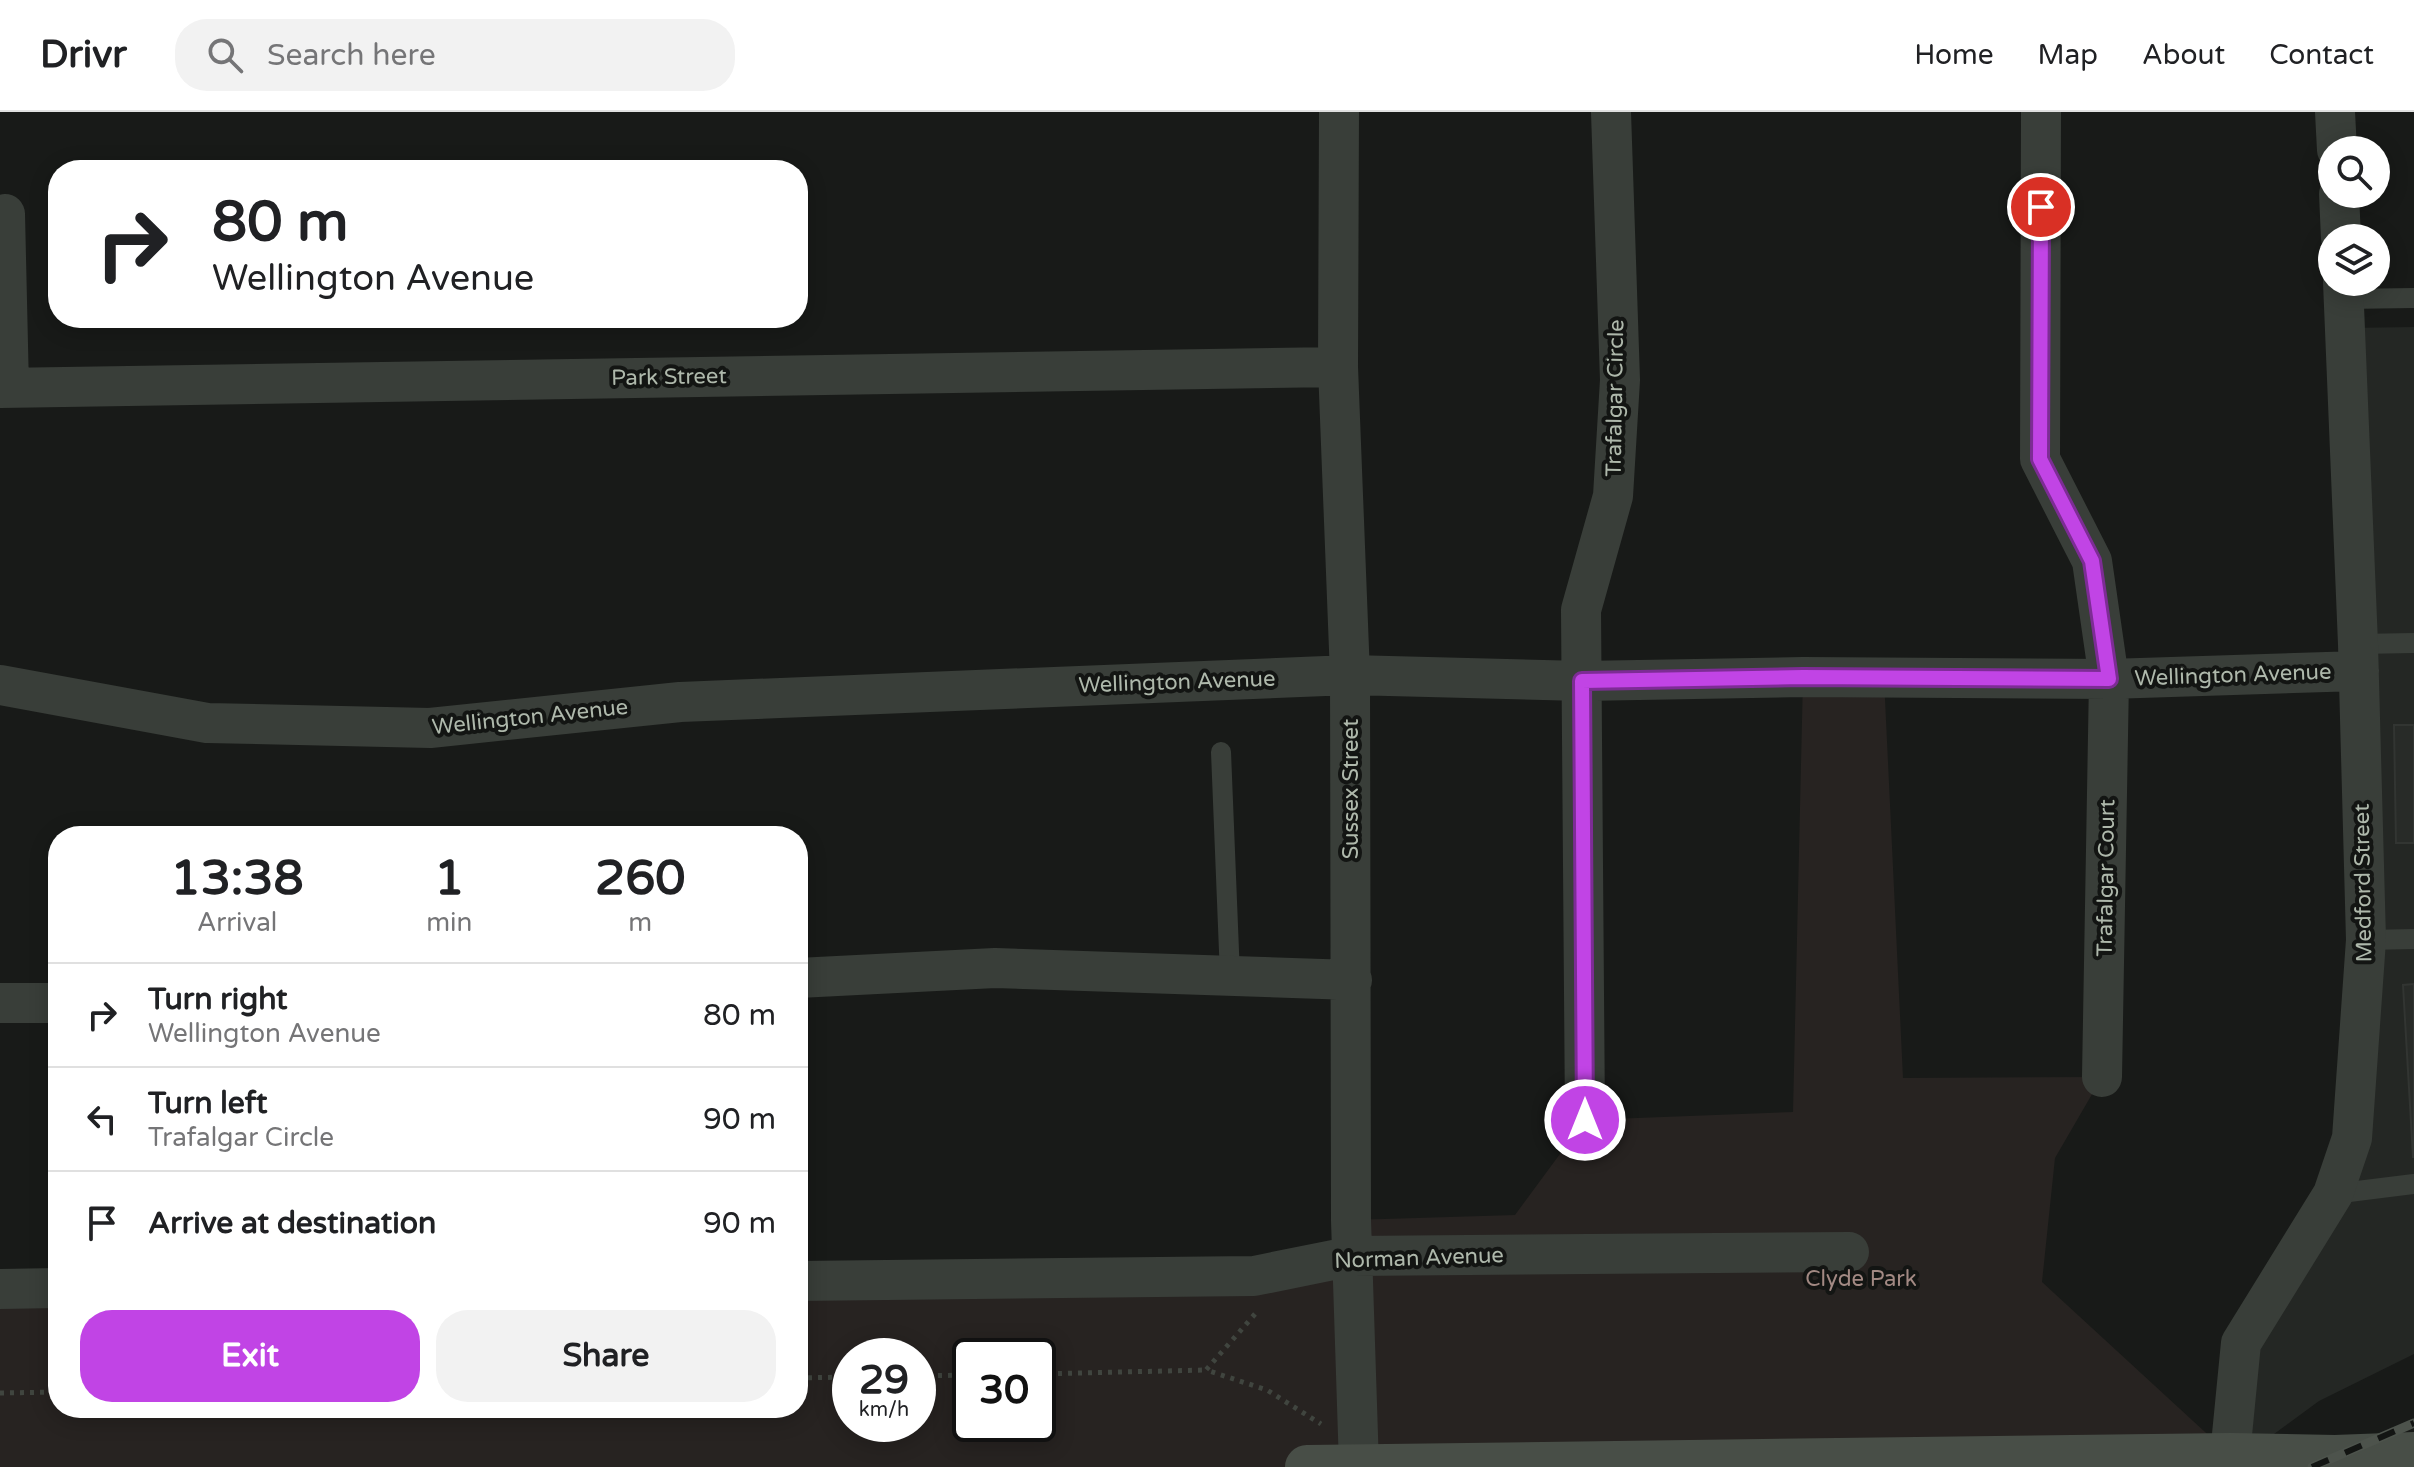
<!DOCTYPE html>
<style>
body{margin:0;font-family:"Varela Round",sans-serif;background:#f2f2f2;color:#202124;height:100vh;display:flex;flex-direction:column;font-size:30px;white-space:nowrap}
*{box-sizing:border-box;margin:0}
p{font-size:26px;color:#757577}
.icon{flex:none;width:44px;height:44px;fill:none;stroke:currentColor;stroke-width:2;stroke-linecap:round;stroke-linejoin:round}
.map{position:relative;flex:1;overflow:hidden}
.side{position:absolute;left:48px;top:714px;width:760px;height:592px;display:flex;flex-direction:column;background:#fff;border-radius:32px;box-shadow:0 4px 20px #0003}
.side>*{flex:none}
.hud{position:absolute;left:48px;top:48px;width:760px;height:168px;border-radius:32px;box-shadow:0 4px 20px #0003;background:#fff;color:#202124;overflow:hidden}
.fabs{position:absolute;left:2318px;top:24px;display:grid;gap:16px}
.fabs a{display:grid;place-items:center;width:72px;height:72px;border-radius:50%;background:#fff;box-shadow:0 4px 20px #0003;font-size:40px}
.speed{position:absolute;left:832px;top:1226px;display:flex;gap:16px;font-size:40px;font-weight:700;text-align:center}
.speed>*{display:grid;place-content:center;width:104px;height:104px;border-radius:50%;background:#fff;box-shadow:0 4px 20px #0003;line-height:1}
.speed small{font-size:20px;font-weight:400}
.speed .limit{border:4px solid #111;border-radius:12px;background:#fff;color:#111}
.pin{position:absolute;display:grid;place-items:center;width:68px;height:68px;color:#fff;margin:-34px;border:4px solid #fff;border-radius:50%;box-shadow:0 2px 8px #0007}
.me{position:absolute;width:88px;margin:-44px;rotate:0deg;stroke-linejoin:round;filter:drop-shadow(0 0 6px #0008)}
.turn{display:flex;align-items:center;gap:28px;height:168px;padding:0 32px;font-size:36px}
.turn .icon{width:104px;height:104px;stroke-width:2.5}
.turn b{display:block;font-size:56px;line-height:68px}
.eta{display:flex;justify-content:space-evenly;align-items:center;height:136px;text-align:center}
.eta b{font-size:48px;font-weight:700;line-height:56px}
.button{display:flex;gap:16px;margin-top:auto;padding:16px 32px}
.button a{flex:1;height:92px;border-radius:32px;background:#c144e5;color:#fff;font-size:32px;font-weight:700;line-height:92px;text-align:center}
.button a+a{background:#f2f2f2;color:#202124}
ul{padding:0;list-style:none}
li{display:flex;align-items:center;gap:24px;height:104px;padding:0 32px;border-top:2px solid #e0e0e0}
li div{flex:1}
li b{display:block;font-size:30px}
li em{font-style:normal}
header{display:flex;align-items:center;gap:48px;box-sizing:border-box;height:112px;padding:0 40px;background:#fff;border-bottom:2px solid #e0e0e0}
header strong{font-size:38px}
nav{display:flex;gap:44px;margin-inline-start:auto;font-size:28px}
.search{width:560px;height:72px;background:#f2f2f2;display:flex;align-items:center;gap:20px;box-sizing:border-box;padding:0 28px;border-radius:32px;color:#757577;font-size:30px}
.map>svg:first-child{display:block}
.built{fill:#242724}
.green{fill:#272321;fill-rule:evenodd}
.building{fill:#282b28;stroke:#323532;stroke-width:2}
.lines{fill:none;stroke-linecap:round;stroke-linejoin:round}
.path{stroke:#40453f;stroke-width:5;stroke-dasharray:4 6;stroke-linecap:butt}
.lane{stroke:#393e39;stroke-width:20}
.street{stroke:#393e39;stroke-width:40}
.secondary{stroke:#484e47;stroke-width:44}
.rail-casing{stroke:#4d534c;stroke-width:9}
.rail{stroke:#131513;stroke-width:6;stroke-dasharray:18;stroke-linecap:butt}
.route-casing{stroke:#7d2c95;stroke-width:20}
.route{stroke:#c144e5;stroke-width:14}
.labels{text-anchor:middle;dominant-baseline:central;stroke-width:8;stroke-linejoin:round;paint-order:stroke}
.street-label{font-size:22px;fill:#aeb8ab;stroke:#131513}
.park-label{font-size:22px;fill:#a28983;stroke:#131513}
</style>
<header>
<strong>Drivr</strong>
<div class="search"><svg class="icon" aria-label="search" viewBox="0 0 24 24"><circle cx="10" cy="10" r="6"/><path d="M15 15l6 6"/></svg>Search here</div>
<nav><a>Home</a><a>Map</a><a>About</a><a>Contact</a></nav>
</header>
<div class="map">
<svg width="2414" height="1355" viewBox="0 0 2414 1355">
<rect width="100%" height="100%" fill="#181a18"/>
<path class="built" d="M2414,215v1027l-95,47 -75,55 -3,-113 111,-205 -6,-810z"/>
<path class="green" d="M1803,565l81,1 19,400 199,-1 -47,81 -13,124 188,173 -923,12h-1307v-178l58,-1v120h740v-127l555,-25 -2,-36 164,-5 70,-95 208,-8zM850,1244h68v68h-68zM970,1244h68v68h-68z"/>
<path class="building" d="M2394,613h20v118h-18z
M2414,872v173h-1l-10,-172z"/>
<g class="lines">
<path class="path" d="M1255,1202l-49,56 61,20 54,34
M1038,1262l168,-4
M918,1264l52,-1
M798,1266l52,-1
M0,1281l58,-1"/>
<path class="lane" d="M2344,187l70,-1
M2358,532l56,-1
M1221,640l9,224
M2366,828l48,-1
M2333,1082l81,-10"/>
<path class="street" d="M1339,0l-1,255 12,308 1,545 8,246
M2041,0l-1,347 52,102 17,118 -7,398
M2335,0l2,38
M2339,82l2,44
M5,102l4,174
M0,276l1338,-21
M0,573l207,38 223,5 250,-26 670,-27 232,6 221,-4 306,2 250,-8
M798,866l197,-10 357,12
M0,891h58
M1585,1008l-4,-510 32,-114 7,-116 -9,-268
M798,1169l456,-5 99,-20 496,-4
M0,1177l58,-1
M2230,1343l11,-112 92,-149 19,-56 14,-198 -8,-296 -15,-362"/>
<path class="secondary" d="M1307,1355l923,-12 105,2 79,-3"/>
<g class="rail-casing">
<path id="rail" d="M2312,1355l102,-44"/>
</g>
<use href="#rail" class="rail"/>
</g>
<g class="lines">
<g class="route-casing">
<path id="route" d="M1585,1008l-3,-439 221,-4 306,2 -17,-118 -52,-102 1,-252"/>
</g>
<use href="#route" class="route"/>
</g>
<g class="labels">
<g class="street-label">
<text transform="translate(669 265) rotate(-1)">Park Street</text>
<text transform="translate(1615 286) rotate(-89)">Trafalgar Circle</text>
<text transform="translate(2233 563) rotate(-2)">Wellington Avenue</text>
<text transform="translate(1177 570) rotate(-2)">Wellington Avenue</text>
<text transform="translate(530 605) rotate(-6)">Wellington Avenue</text>
<text transform="translate(1351 677) rotate(-90)">Sussex Street</text>
<text transform="translate(2106 766) rotate(-89)">Trafalgar Court</text>
<text transform="translate(2363 771) rotate(-91)">Medford Street</text>
<text transform="translate(1419 1146) rotate(-2)">Norman Avenue</text>
</g>
<g class="park-label">
<text x="1861" y="1167">Clyde Park</text>
</g>
</g>
</svg>
<div class="fabs">
<a><svg class="icon" aria-label="search" viewBox="0 0 24 24"><circle cx="10" cy="10" r="6"/><path d="M15 15l6 6"/></svg></a>
<a><svg class="icon" aria-label="layers" viewBox="0 0 24 24"><path d="M12 4l9 5-9 5-9-5zM3 14l9 5 9-5"/></svg></a>
</div>
<div class="speed"><div>29<small>km/h</small></div><div class="limit">30</div></div>
<div class="pin" style="left:2041px;top:95px;background:#d93025"><svg class="icon" aria-label="arrive" viewBox="0 0 24 24"><path d="M6 21V4h12l-3 4 3 4H6"/></svg></div>
<svg class="me" style="left:1585px;top:1008px" viewBox="-20 -20 40 40"><circle r="17" fill="#c144e5" stroke="#fff" stroke-width="3"/><path d="M0-11L8 9 0 5-8 9z" fill="#fff"/></svg>
<div class="hud">
<div class="turn"><svg class="icon" aria-label="right" viewBox="0 0 24 24"><path d="M7 20v-9h11M14 6l5 5-5 5"/></svg><div><b>80 m</b>Wellington Avenue</div></div>
</div>
<section class="side">
<div class="eta">
<div><b>13:38</b><p>Arrival</p></div>
<div><b>1</b><p>min</p></div>
<div><b>260</b><p>m</p></div>
</div>
<ul>
<li><svg class="icon" aria-label="right" viewBox="0 0 24 24"><path d="M7 20v-9h11M14 6l5 5-5 5"/></svg><div><b>Turn right</b><p>Wellington Avenue</p></div><em>80 m</em></li>
<li><svg class="icon" aria-label="left" viewBox="0 0 24 24"><path d="M17 20v-9H6M10 6l-5 5 5 5"/></svg><div><b>Turn left</b><p>Trafalgar Circle</p></div><em>90 m</em></li>
<li><svg class="icon" aria-label="arrive" viewBox="0 0 24 24"><path d="M6 21V4h12l-3 4 3 4H6"/></svg><div><b>Arrive at destination</b></div><em>90 m</em></li>
</ul>
<div class="button"><a>Exit</a><a>Share</a></div>
</section>
</div>
